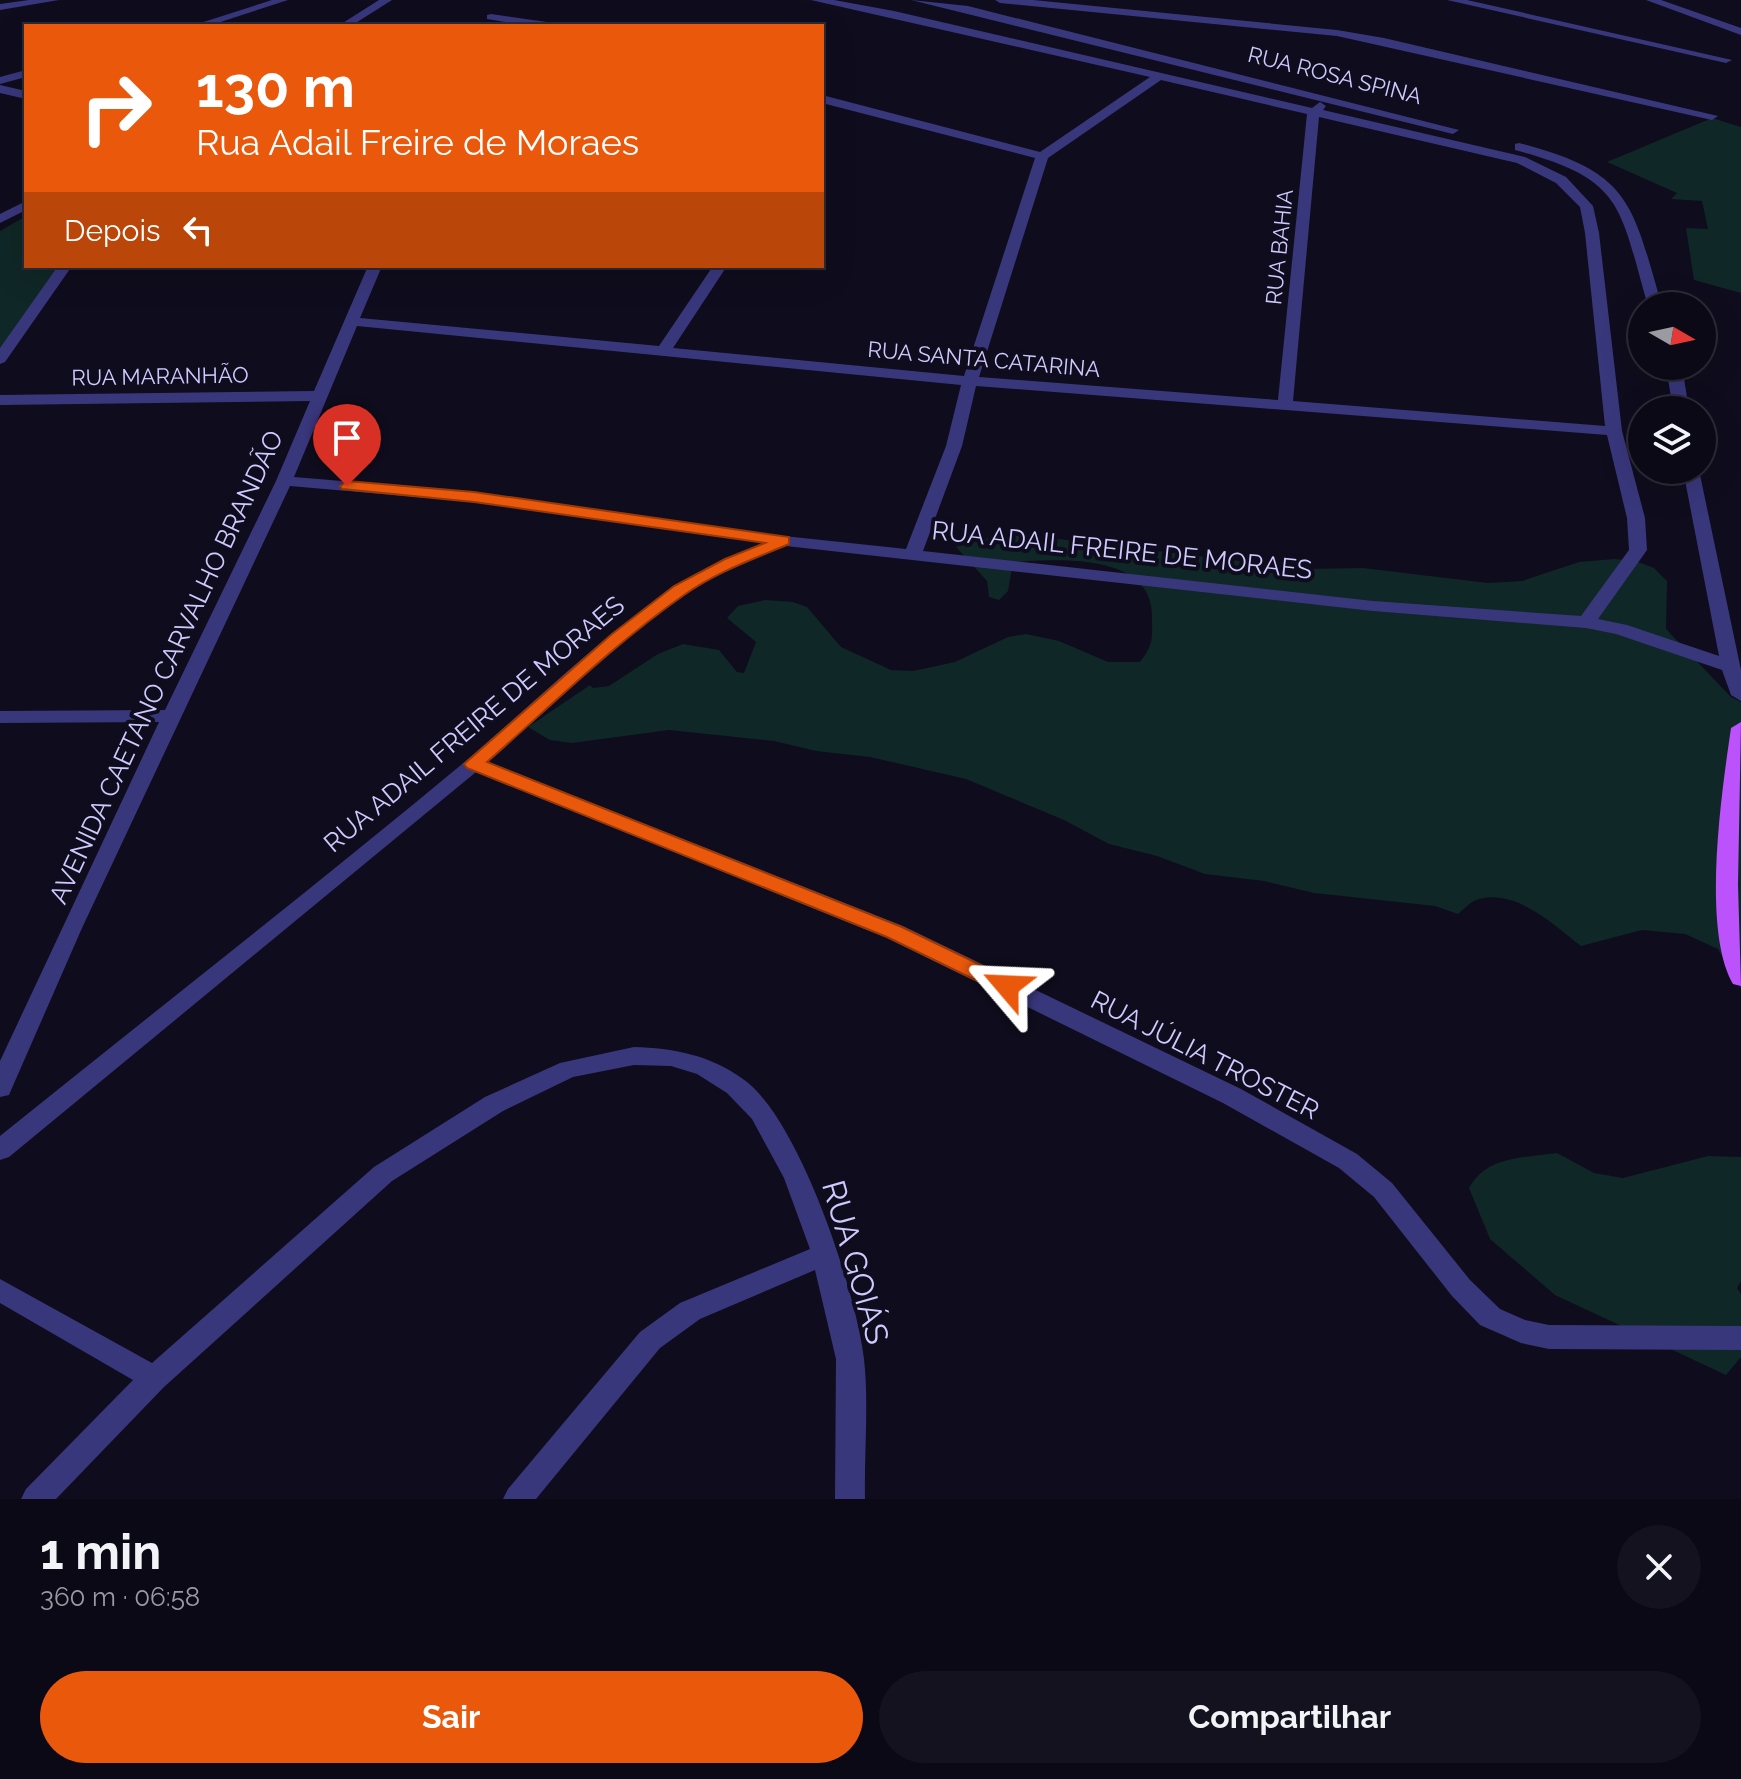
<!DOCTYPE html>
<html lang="pt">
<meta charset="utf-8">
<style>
body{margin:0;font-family:Raleway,sans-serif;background:#14121f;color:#f1f3f6;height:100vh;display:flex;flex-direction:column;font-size:30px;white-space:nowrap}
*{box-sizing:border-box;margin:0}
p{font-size:26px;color:#9a9aa1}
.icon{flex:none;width:44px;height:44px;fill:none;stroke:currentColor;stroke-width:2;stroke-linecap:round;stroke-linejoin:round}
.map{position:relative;height:1499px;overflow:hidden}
.panel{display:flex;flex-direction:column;background:#0b0916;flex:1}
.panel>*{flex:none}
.banner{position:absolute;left:24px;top:24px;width:800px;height:244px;border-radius:0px;box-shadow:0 8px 32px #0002,0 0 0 2px #2b2a35;background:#ea580c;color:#fff;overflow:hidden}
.needle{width:52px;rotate:99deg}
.buttons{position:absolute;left:1628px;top:292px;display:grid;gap:16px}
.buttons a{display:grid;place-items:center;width:88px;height:88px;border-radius:50%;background:#0b0916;box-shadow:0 8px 32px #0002,0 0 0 2px #2b2a35;font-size:40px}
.pin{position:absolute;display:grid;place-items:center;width:68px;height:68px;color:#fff;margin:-82px -34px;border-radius:50% 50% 50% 0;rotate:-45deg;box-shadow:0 0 8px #0007}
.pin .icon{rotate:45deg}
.me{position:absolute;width:88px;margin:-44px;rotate:296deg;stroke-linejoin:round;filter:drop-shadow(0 0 6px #0008)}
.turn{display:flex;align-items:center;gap:28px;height:168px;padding:0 40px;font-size:36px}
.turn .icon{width:104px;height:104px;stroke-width:2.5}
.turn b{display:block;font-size:56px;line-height:68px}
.then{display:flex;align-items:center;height:76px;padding:0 40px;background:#0003;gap:16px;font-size:30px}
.round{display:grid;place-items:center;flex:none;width:84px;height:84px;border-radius:42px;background:#14121f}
.overview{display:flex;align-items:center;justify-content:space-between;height:136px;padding:0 40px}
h1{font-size:48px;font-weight:700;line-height:60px}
.button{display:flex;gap:16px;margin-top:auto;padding:16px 40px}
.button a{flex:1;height:92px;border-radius:48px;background:#ea580c;color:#fff;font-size:32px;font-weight:700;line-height:92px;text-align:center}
.button a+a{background:#14121f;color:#f1f3f6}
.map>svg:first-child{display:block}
.green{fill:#0f2726}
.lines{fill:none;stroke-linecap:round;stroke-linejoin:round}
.street{fill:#39377c;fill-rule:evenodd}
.primary{fill:#bb52fc;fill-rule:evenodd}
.route{fill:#ea580c;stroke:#983908;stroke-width:2}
.labels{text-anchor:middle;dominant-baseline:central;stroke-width:8;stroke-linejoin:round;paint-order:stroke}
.far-street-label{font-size:22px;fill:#cec9fe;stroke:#0f0c1d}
.street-label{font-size:26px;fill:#cec9fe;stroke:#0f0c1d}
.near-street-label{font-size:32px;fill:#cec9fe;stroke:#0f0c1d}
</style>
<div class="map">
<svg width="1741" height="1499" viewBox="0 0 1741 1499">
<rect width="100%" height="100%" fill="#0f0c1d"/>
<path class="green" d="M1712,118l29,9v166l-47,-13 -8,-52 22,1 -6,-28 -31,-2 6,-6 -70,-31z
M26,216v50h33l-59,85v-120z
M1026,535l279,34 58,-1 125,15 34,-2 57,-19 35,-3 22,2 18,7 13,13 -1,48 65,68 10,5v287l-23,-40 -33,-15 -43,-4 -61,16c-27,-21 -64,-57 -102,-47 -8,2 -15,10 -21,15l-23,-8 -121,-13 -50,-12 -59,-7 -48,-18 -48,-12 -45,-24 -98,-41 -96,-22 -54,-6 -42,-10 -105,-11 -97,13 -22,-3 -22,-13 62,-42 3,3 16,-2 49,-32 25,-10 36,6 18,22 7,1 12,-31 -29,-24 11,-12 27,-6 28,2 14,5 34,40 50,23 22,1 42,-9 53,-25 18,-3 33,7 49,21h32c14,-18 12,-24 12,-46 1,-64 -97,-57 -139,-54l-5,29 -9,9 -10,-3 -2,-16 -31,-34 17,-7z
M1557,1153l37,20 29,5 85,-22 33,1v124l-4,7 4,6v63l-15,18 -171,-80 -65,-56 -21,-51c18,-33 55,-30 88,-35z"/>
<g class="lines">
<path class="street" d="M29,0h30l-59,10v-6z
M272,0h16l-80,26h-17z
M379,0h13l-41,26h-13z
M811,0h23l60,11 418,97 8,-6 6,4 -3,4 202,47 41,20 27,29 6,27 23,198 23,87 2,32 -49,69 29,6 92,31 -36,-186h16l42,200v31l-10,-6 -9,-25 -106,-36 -30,-6 -213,-17 -587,-65c-35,14 -69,27 -100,48 -71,49 -134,112 -198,168l415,164 338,163 116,65 35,29 78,97 30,29 25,11 24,5 192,1v24l-192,-1 -28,-6 -41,-18 -28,-29 -78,-99 -35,-29 -116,-65 -336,-165 -411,-166 -467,385 -9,3v-24c155,-125 313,-248 467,-376 95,-80 177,-171 296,-217l-289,-41 -184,-16 -208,442 -70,160 -3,7 -9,2v-36l159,-339 -159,1v-12l165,-1 111,-229 34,-80 -310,4v-10l314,-4 54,-125h14l-22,52 299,28 54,-80h14l-54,82 291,28 71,-218 -213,-55v-8l218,57 110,-75zM1161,80l146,34 -29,286 -299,-23 69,-219zM1319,117l198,46 39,20 24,24 5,26 20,193 -312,-25zM357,326l604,59 -15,61 -40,103 -122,-13 -310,-44 -180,-15zM976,386l631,49 20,83 2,32 -48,66 -208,-15 -450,-50 39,-105z
M911,0l57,6 491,124 -6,4z
M995,0h38l304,30 47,8 334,78 -6,4 -375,-84 -337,-33z
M1447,0h20l265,60 -6,3z
M1646,0h15l80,28v7z
M491,14l63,9 5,3h-28l-44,-7v-4z
M26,70v7l-26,7v-7z
M0,85l26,6v8l-26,-6z
M1519,143c113,29 113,61 143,163h-14c-29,-100 -23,-127 -133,-156v-6z
M26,201v9l-26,13v-9z
M58,266h14l-67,96 -5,2v-16z
M1666,366h16l7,44h-16z
M634,1047c39,1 76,8 109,32 56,39 113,212 121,280 5,45 0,94 1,140h-30l1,-140 -21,-89 -115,49 -40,29 -124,151h-33l5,-10 132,-157 40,-29 130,-54 -26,-71 -32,-59 -25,-26 -30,-19 -26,-8 -37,-1 -61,12 -70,34 -111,70 -228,206 -108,112h-35l5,-10 107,-109 -133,-77v-24l152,84 222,-196 111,-70 75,-34z"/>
<path class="primary" d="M1741,722l-3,163 3,101 -8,-2c-32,-55 -11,-194 -2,-256z"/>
</g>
<path class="route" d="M347,481l127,11 315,45v7c-35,15 -73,28 -105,51 -70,49 -133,111 -197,167l415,165 112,54 3,5 -3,6h-14l-113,-55 -420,-169 -3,-4 148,-130 62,-48 51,-27 40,-16 -291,-41 -132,-13 -2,-3z"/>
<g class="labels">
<g class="far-street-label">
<text transform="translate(1335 75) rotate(14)">RUA ROSA SPINA</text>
<text transform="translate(1279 247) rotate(-84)">RUA BAHIA</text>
<text transform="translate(984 359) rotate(5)">RUA SANTA CATARINA</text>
<text transform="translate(160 376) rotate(-1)">RUA MARANHÃO</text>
</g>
<g class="street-label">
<text transform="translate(1122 550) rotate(6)">RUA ADAIL FREIRE DE MORAES</text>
<text transform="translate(166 667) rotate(-65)">AVENIDA CAETANO CARVALHO BRANDÃO</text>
<text transform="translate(474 724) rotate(-40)">RUA ADAIL FREIRE DE MORAES</text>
<text transform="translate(1205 1055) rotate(27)">RUA JÚLIA TROSTER</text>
</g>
<g class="near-street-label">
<text transform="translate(856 1262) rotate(74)">RUA GOIÁS</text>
</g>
</g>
</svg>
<div class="buttons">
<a><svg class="needle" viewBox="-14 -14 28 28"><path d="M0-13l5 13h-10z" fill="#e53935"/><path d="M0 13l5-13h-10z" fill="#9a9aa1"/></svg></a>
<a><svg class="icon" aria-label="layers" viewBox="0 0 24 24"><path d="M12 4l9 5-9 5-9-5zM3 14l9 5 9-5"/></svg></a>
</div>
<div class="pin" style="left:347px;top:486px;background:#d93025"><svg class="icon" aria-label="arrive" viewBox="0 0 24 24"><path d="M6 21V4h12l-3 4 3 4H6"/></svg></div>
<svg class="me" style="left:1007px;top:986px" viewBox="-20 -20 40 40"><path d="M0-17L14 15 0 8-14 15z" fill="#ea580c" stroke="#fff" stroke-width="4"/></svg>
<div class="banner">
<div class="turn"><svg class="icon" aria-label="right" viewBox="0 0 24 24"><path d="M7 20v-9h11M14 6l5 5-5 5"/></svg><div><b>130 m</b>Rua Adail Freire de Moraes</div></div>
<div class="then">Depois<svg class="icon" aria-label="left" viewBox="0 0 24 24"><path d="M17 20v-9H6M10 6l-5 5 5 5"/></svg></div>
</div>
</div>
<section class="panel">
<div class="overview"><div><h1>1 min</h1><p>360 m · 06:58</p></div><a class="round"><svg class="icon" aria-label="close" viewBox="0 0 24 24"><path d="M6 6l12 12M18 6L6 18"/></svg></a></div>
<div class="button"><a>Sair</a><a>Compartilhar</a></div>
</section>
